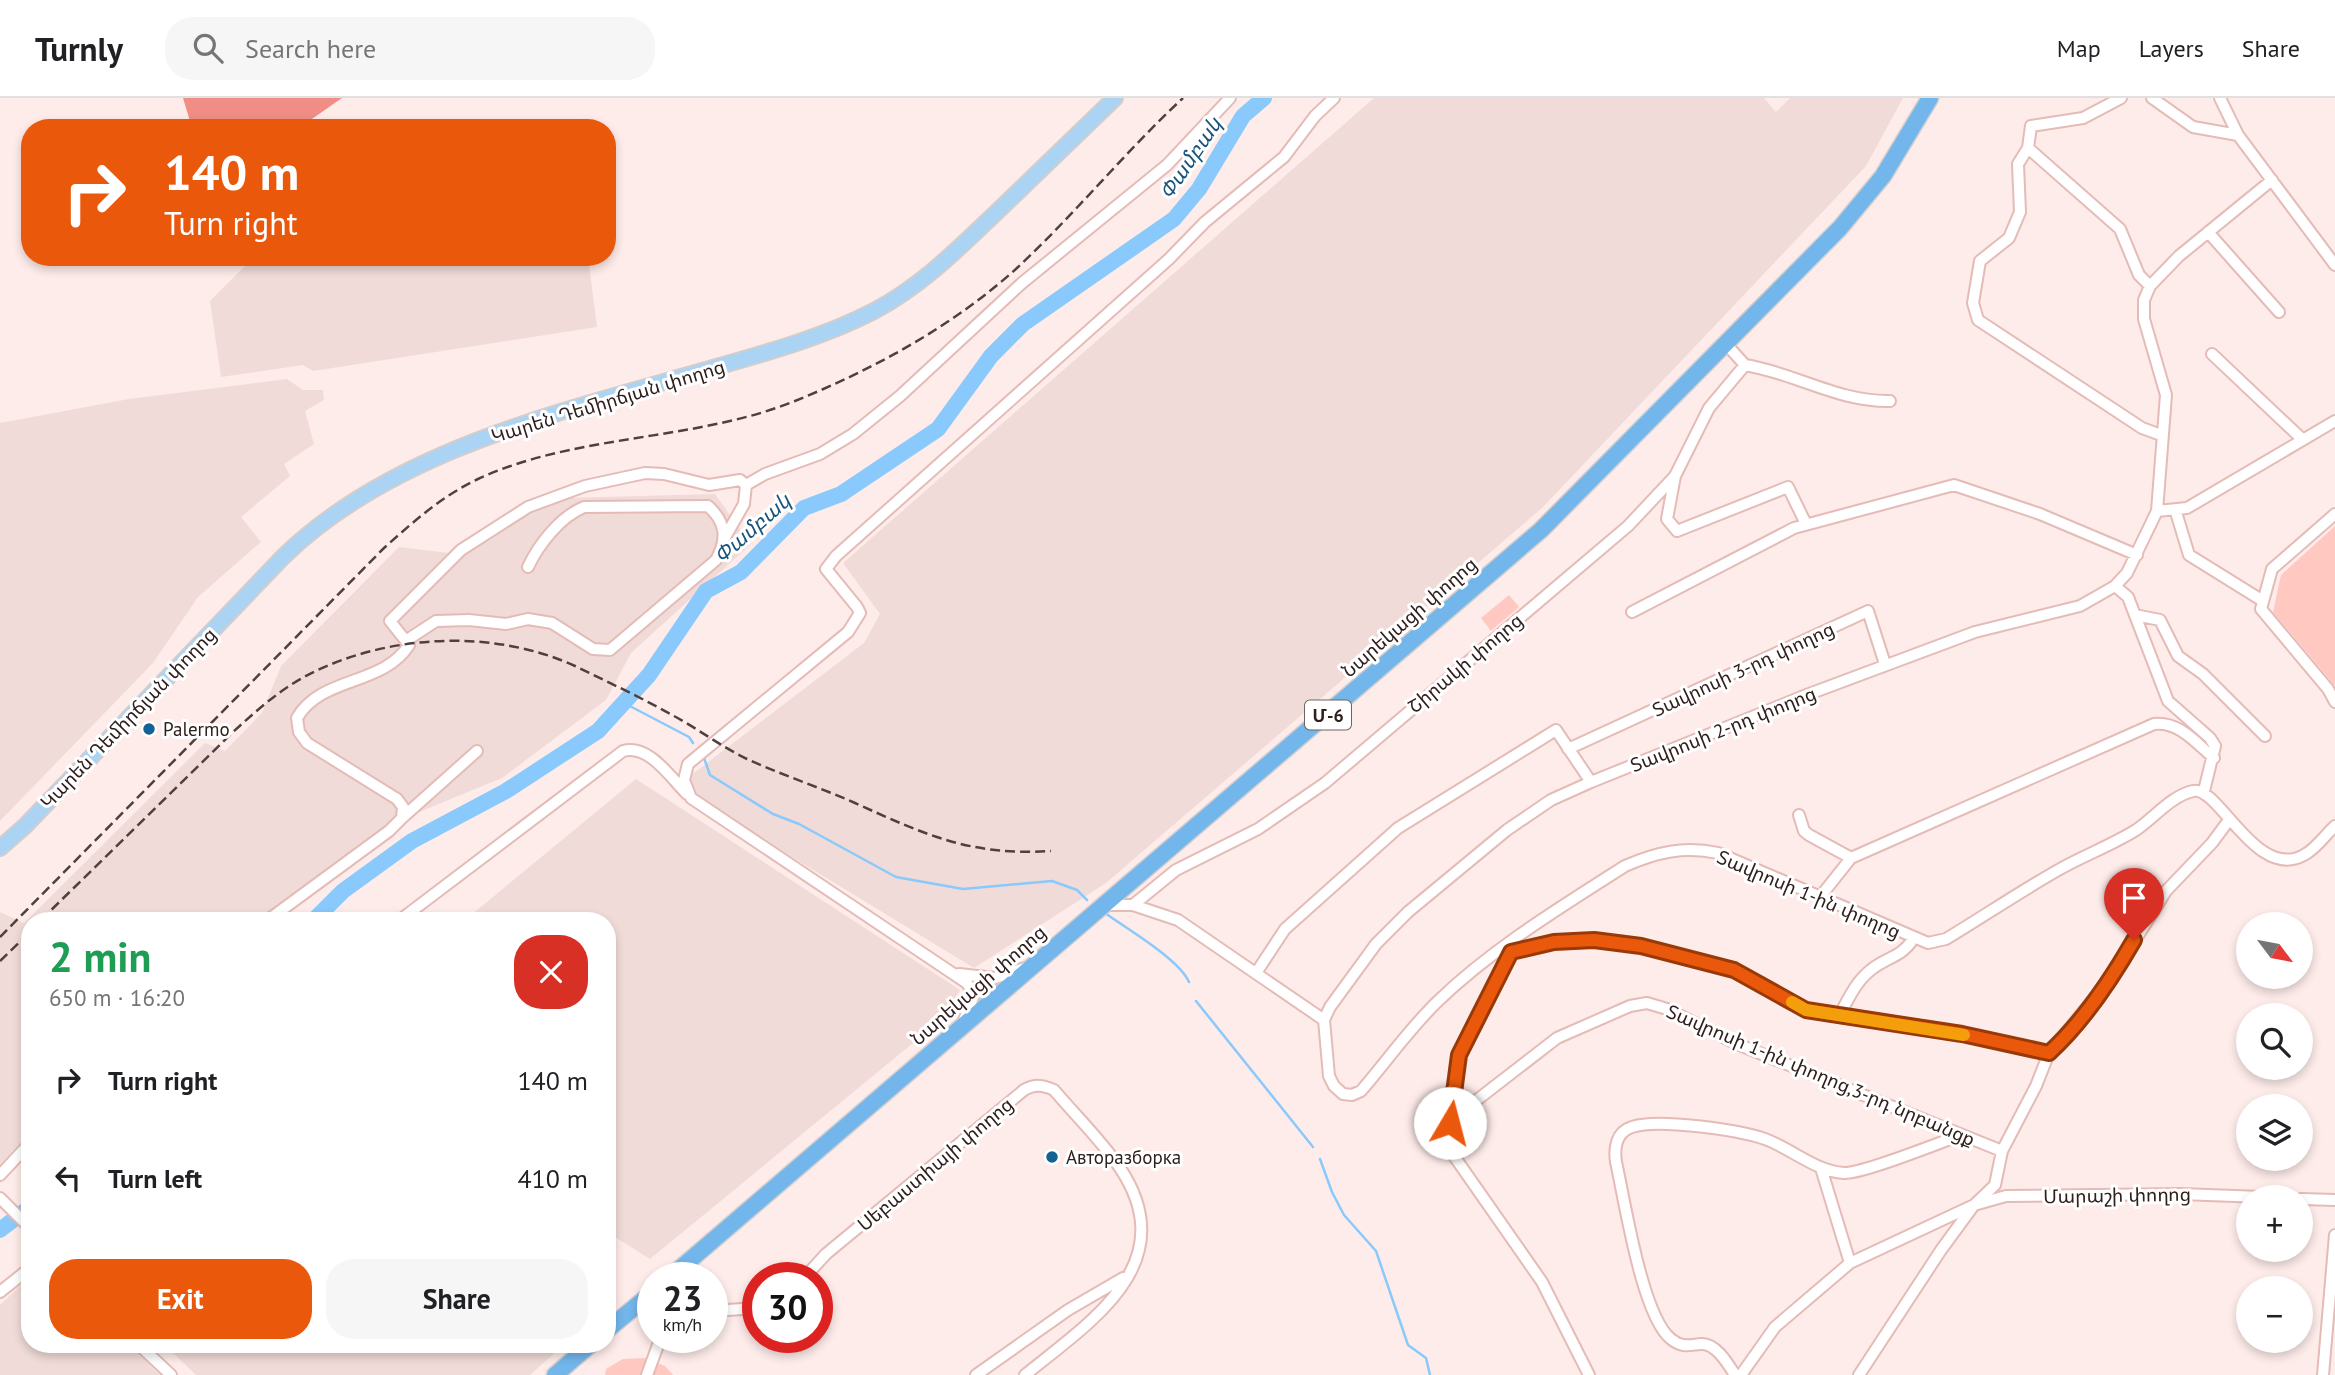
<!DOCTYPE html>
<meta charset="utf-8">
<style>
body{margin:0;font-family:"PT Sans","Noto Sans Armenian",sans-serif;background:#f6f6f6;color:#202124;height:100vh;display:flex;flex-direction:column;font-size:26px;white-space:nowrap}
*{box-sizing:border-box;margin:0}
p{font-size:23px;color:#757577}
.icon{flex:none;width:38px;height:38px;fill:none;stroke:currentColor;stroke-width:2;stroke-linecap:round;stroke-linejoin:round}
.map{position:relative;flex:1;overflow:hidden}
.panel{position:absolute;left:21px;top:814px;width:595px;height:441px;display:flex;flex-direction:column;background:#fff;border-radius:28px;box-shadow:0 4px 10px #0003}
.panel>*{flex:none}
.hud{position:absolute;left:21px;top:21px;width:595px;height:147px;border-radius:28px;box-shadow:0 4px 10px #0003;background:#ea580c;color:#fff;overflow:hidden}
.needle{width:46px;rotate:122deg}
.tools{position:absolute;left:2236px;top:814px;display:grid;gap:14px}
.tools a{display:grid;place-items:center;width:77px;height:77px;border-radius:50%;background:#fff;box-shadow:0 4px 10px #0003;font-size:35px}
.speed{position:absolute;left:637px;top:1164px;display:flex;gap:14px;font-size:35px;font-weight:700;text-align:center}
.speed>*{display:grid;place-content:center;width:91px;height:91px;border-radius:50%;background:#fff;box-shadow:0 4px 10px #0003;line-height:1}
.speed small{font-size:18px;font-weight:400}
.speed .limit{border:10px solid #d22;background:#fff;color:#111}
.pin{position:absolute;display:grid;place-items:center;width:60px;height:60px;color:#fff;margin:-72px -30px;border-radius:50% 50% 50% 0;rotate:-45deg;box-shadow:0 0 7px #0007}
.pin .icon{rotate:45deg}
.me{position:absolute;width:77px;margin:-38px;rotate:8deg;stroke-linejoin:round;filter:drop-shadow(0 0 5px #0008)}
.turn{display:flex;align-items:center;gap:24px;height:147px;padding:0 28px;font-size:32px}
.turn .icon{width:91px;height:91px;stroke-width:2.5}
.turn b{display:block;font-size:49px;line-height:60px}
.round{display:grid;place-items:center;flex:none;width:74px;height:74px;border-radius:28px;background:#f6f6f6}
.summary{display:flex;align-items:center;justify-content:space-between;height:119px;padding:0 28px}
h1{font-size:42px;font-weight:800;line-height:52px;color:#1e9e55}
.cta{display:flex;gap:14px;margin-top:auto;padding:14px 28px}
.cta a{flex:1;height:80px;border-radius:28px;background:#ea580c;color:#fff;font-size:28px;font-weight:800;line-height:80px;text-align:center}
.cta a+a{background:#f6f6f6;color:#202124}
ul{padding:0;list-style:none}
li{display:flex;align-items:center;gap:21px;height:98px;padding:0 28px}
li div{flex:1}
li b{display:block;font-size:26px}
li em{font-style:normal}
header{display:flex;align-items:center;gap:42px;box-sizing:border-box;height:98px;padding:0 35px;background:#fff;border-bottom:2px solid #e0e0e0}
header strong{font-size:33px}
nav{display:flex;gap:38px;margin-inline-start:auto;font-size:24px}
.search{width:490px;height:63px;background:#f6f6f6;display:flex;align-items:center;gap:18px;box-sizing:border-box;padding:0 24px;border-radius:28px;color:#757577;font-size:26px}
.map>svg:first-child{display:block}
.built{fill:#f0dbd8}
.green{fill:#ffc8c1}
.forest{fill:#f08e85}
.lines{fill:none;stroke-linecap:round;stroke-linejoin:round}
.stream{stroke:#8ac9fb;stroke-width:2.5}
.river{stroke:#8ac9fb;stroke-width:16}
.minor-casing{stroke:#e4bbb6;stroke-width:14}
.major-casing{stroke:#d1cece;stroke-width:18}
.highway-casing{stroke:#d1cece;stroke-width:19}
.minor{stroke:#fff;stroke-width:10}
.major{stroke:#abd3f3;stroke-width:14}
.highway{stroke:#73b6eb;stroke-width:16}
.rail{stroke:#4f403e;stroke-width:2.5;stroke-dasharray:10 5;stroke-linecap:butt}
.route-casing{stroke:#983908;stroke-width:18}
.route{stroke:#ea580c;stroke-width:12}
.slow{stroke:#f59e0b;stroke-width:12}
.poi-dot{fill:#146295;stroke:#fff;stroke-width:2.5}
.labels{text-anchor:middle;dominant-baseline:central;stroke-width:6;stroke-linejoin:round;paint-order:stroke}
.shield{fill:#fff;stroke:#6d6362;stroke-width:2}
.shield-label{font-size:18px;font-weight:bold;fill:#2f201e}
.street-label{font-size:19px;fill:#2f201e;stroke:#fff}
.poi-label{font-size:19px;fill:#2f201e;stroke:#fff;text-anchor:start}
.water-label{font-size:21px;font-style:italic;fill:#18547c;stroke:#fff}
</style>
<header>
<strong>Turnly</strong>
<div class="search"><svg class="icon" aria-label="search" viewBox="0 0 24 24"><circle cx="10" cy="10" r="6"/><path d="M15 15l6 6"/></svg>Search here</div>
<nav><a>Map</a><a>Layers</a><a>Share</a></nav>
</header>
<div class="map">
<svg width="2335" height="1277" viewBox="0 0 2335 1277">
<rect width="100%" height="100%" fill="#feecea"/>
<path class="built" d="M1374,0h390l12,14 14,-14h113l-37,68 -324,342 -436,375 -132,85 -279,-170 -5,-22 174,-133 16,-29 -37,-51z
M254,159h334l9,70 -284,44 -10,-6 -82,12 -11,-76z
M287,281l16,11h20l1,10 -19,11 9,33 -30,20 6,12 -49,41 20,25 -63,55 -45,66 -153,158v-398l129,-24z
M715,396l36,50 -120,109 -25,47 -104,78 -107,44 -137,98h-228v213l-30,31v-252l24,11 181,-180 20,8 37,-38 19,-47 118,-119 66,8 62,-43 38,-14z
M636,681l324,211 -14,26 -296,243 -43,-27v-312h-142z
M30,1178v68h98l32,31h-160v-70z
M164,1246h401l-35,31h-334z"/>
<path class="green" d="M2335,428v160l-62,-74 8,-37z
M1509,497l10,12 -28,24 -10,-13z
M644,1260l21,8 8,9h-68l1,-6 17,-10z"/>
<path class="forest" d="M183,0h159l-43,30h-107z"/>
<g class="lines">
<path class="stream" d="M624,605l65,34 4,6
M704,660l6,17 63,39 26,10 97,53 67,12 89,-8 25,9 10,10
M1105,815c22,16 74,46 84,69
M1196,903l117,146
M1320,1061l12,33 12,23 32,36 32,94 18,13 4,17"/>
<path class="river" d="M314,822l29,-29 69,-50 94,-50 92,-60 51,-56 57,-84 35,-19 63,-64 37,-14 97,-65 53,-73 32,-32 151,-105 25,-30 44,-73 21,-18
M0,1132l30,-23"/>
<g class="minor-casing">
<path id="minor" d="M2121,0l-38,20 -52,8 -3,22 -10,16 2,48 -11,26 -29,23 -7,42 5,17 164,108 19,7
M2152,0l41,29 45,8
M2220,0l18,37 97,130
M2028,50l92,81 19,46 11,11
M2272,82l-93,76 -29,30 -6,14v19l22,76 -9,116 -30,62 -12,13 -35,20 -105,26 -166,62 -218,88 -40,18 -44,30 -99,82 -32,32 -46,63 -6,13 5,56 5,10 9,8 9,1 9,-4c26,-30 48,-62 77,-90 55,-53 123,-94 187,-135 32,-14 59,-20 93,-13l210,90 18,-4c38,-23 75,-48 114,-70 25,-14 52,-24 76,-39 18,-12 35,-34 57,-39 25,-7 63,91 111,64 12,-6 21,-20 31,-29
M2208,134l71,80
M2212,256l90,85
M1745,267c50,8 93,37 145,36
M1675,378l-8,43 10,12 111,-44 18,37
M746,387l19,-11 55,-20 33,-20 47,-38 122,-113 145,-118 63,-67
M2175,411l14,46 74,46
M2157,413l30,-3 148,-87
M2335,416l-63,55 -11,40 67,80 7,13
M2115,488l13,11 40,104 42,37 5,8 -11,45
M1632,514l162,-84 160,-43 86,29 97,41
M2135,517l25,5 18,36 25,18 62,62
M407,542l29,-19 33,-1 37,4 22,-5 24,4 41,26 17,1 106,-90c12,-21 10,-38 -8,-54l-124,1c-24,10 -45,37 -56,60
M1568,651l300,-138 17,53
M1799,717l5,16 5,4 42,23
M402,720l75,-67
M1820,799l31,-39 303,-134c25,-3 42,19 60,34
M1104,807h29l43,-35 82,-41 67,-46 303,-257 47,-50 34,-68 36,-43 -19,-21
M1133,807l45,15 146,100
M268,822l121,-89 13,-13 1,-11 -6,-8 -90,-56 -8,-11 -2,-14c24,-42 86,-32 112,-73l-19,-24 71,-71 67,-43 57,-21 60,-13 19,1 45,11 31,-5 6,5 -2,19 -20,35
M400,822l223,-169c26,-7 47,26 64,43
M1508,846l3,8 -52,103 -12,91 26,-43 84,-65 73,-32 17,-3 20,6 70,35 265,107
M1511,854l43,-10 40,-2 47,6 93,24 72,40 156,24 87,19
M1256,875l29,-44 113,-101 158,-98 35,52
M959,876l36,4 30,-10
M1839,918c10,-18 17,-35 33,-47 15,-12 30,-12 41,-30
M964,922l10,-25 -7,-12 -276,-185 -7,-18 4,-16 160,-132 12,-19 -3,-6 -31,-38 10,-13 333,-297 36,-37 79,-65 31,-41 19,-18
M1447,1048l95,136 47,93
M1821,1070l29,95
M0,1077l30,-32
M0,1100l30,30
M2301,1101l34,1
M804,1180l22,-24 198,-164c11,-6 19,-5 30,0 22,26 48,51 66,78 64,96 -30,154 -95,207
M0,1194l30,-24
M712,1213l46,-3
M138,1246l33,31
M647,1277l14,-38
M976,1277l92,-65 55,-32
M1735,1277c-7,-11 -19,-32 -34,-31 -12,1 -19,4 -30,-5 -29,-23 -46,-137 -55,-177 -2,-14 0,-30 16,-35 25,-9 107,3 133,12 27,10 50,32 79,34 18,1 95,-30 117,-38
M1741,1277l34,-48 75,-64 124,-58 32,-9 175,-2 80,3
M1859,1277l82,-125 33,-45 21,-20 7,-34 34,-65 13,-33 63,-76 54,-86 46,-48 17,-23
M2323,1277l12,-140"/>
</g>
<g class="major-casing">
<path id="major" d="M0,750l25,-22 258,-269c107,-105 276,-145 416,-185 59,-17 121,-33 175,-61 49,-26 87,-65 127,-103 38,-37 76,-73 114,-110"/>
</g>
<g class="highway-casing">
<path id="highway" d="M669,1180l872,-748 299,-302 43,-52 47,-78
M607,1232l46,-38
M555,1277l36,-31"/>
</g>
<use href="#minor" class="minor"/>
<use href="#major" class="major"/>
<use href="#highway" class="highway"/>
<path class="rail" d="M41,822l192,-188c22,-20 45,-41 71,-55 80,-43 188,-49 271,-11 33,16 67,32 99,50 24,13 48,31 73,43 35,16 72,28 108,44 71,32 115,53 196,48
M0,839l384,-389c29,-26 58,-52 94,-69 100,-46 215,-37 317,-78 79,-32 158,-75 222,-133 58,-54 108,-116 166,-170
M0,863l30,-29"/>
</g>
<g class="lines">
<g class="route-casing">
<path id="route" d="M1450,1025l9,-68 52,-103 43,-10 40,-2 47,6 93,24 72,40 156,24 87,19c35,-32 62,-73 85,-113"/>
</g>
<use href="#route" class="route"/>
<path class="slow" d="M1792,904l14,8 158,25"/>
</g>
<g class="poi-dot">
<circle cx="149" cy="631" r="7"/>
<circle cx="1052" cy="1059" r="7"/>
</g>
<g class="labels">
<rect class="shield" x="1305" y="602.5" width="46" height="29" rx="5"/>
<g class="shield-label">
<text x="1328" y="617">Մ-6</text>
</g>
<g class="street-label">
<text transform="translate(608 303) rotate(-17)">Կարեն Դեմիրճյան փողոց</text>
<text transform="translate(1409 519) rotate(-41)">Նարեկացի փողոց</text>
<text transform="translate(1465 565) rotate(-40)">Շիրակի փողոց</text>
<text transform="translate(1743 571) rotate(-25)">Տավրոսի 3-րդ փողոց</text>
<text transform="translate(128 620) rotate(-46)">Կարեն Դեմիրճյան փողոց</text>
<text transform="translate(1723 631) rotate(-22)">Տավրոսի 2-րդ փողոց</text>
<text transform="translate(1809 796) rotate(23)">Տավրոսի 1-ին փողոց</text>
<text transform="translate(978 887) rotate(-41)">Նարեկացի փողոց</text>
<text transform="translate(1821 977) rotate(23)">Տավրոսի 1-ին փողոց,3-րդ նրբանցք</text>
<text transform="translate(935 1066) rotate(-40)">Սեբաստիայի փողոց</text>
<text transform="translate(2117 1097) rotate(-1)">Մարաշի փողոց</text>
</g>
<g class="poi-label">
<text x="163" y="631">Palermo</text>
<text x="1066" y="1059">Авторазборка</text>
</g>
<g class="water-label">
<text transform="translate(1190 60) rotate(-56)">Փամբակ</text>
<text transform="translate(752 430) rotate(-41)">Փամբակ</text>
</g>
</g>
</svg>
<div class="tools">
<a><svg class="needle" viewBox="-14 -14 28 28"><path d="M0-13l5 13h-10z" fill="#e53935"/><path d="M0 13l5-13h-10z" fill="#757577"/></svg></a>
<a><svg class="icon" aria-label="search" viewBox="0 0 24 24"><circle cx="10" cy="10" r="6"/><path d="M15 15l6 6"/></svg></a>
<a><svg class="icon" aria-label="layers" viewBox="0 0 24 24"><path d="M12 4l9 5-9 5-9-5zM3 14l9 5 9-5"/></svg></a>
<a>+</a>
<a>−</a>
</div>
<div class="speed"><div>23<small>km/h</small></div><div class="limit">30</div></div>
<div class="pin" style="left:2134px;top:842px;background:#d93025"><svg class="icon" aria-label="arrive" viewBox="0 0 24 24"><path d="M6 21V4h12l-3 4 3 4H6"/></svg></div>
<svg class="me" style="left:1450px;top:1025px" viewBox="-20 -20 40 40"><circle r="19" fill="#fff"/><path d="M0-13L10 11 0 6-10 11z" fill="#ea580c"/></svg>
<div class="hud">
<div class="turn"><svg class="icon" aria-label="right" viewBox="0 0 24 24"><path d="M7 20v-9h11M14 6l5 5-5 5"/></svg><div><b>140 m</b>Turn right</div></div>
</div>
<section class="panel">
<div class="summary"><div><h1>2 min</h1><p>650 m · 16:20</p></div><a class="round" style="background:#d93025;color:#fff"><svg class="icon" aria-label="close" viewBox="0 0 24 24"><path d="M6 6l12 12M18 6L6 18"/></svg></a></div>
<ul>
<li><svg class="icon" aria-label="right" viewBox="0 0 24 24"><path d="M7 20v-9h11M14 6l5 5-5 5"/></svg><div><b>Turn right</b></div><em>140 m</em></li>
<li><svg class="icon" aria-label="left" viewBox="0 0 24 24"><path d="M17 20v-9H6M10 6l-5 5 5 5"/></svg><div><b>Turn left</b></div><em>410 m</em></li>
</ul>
<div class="cta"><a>Exit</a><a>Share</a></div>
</section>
</div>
